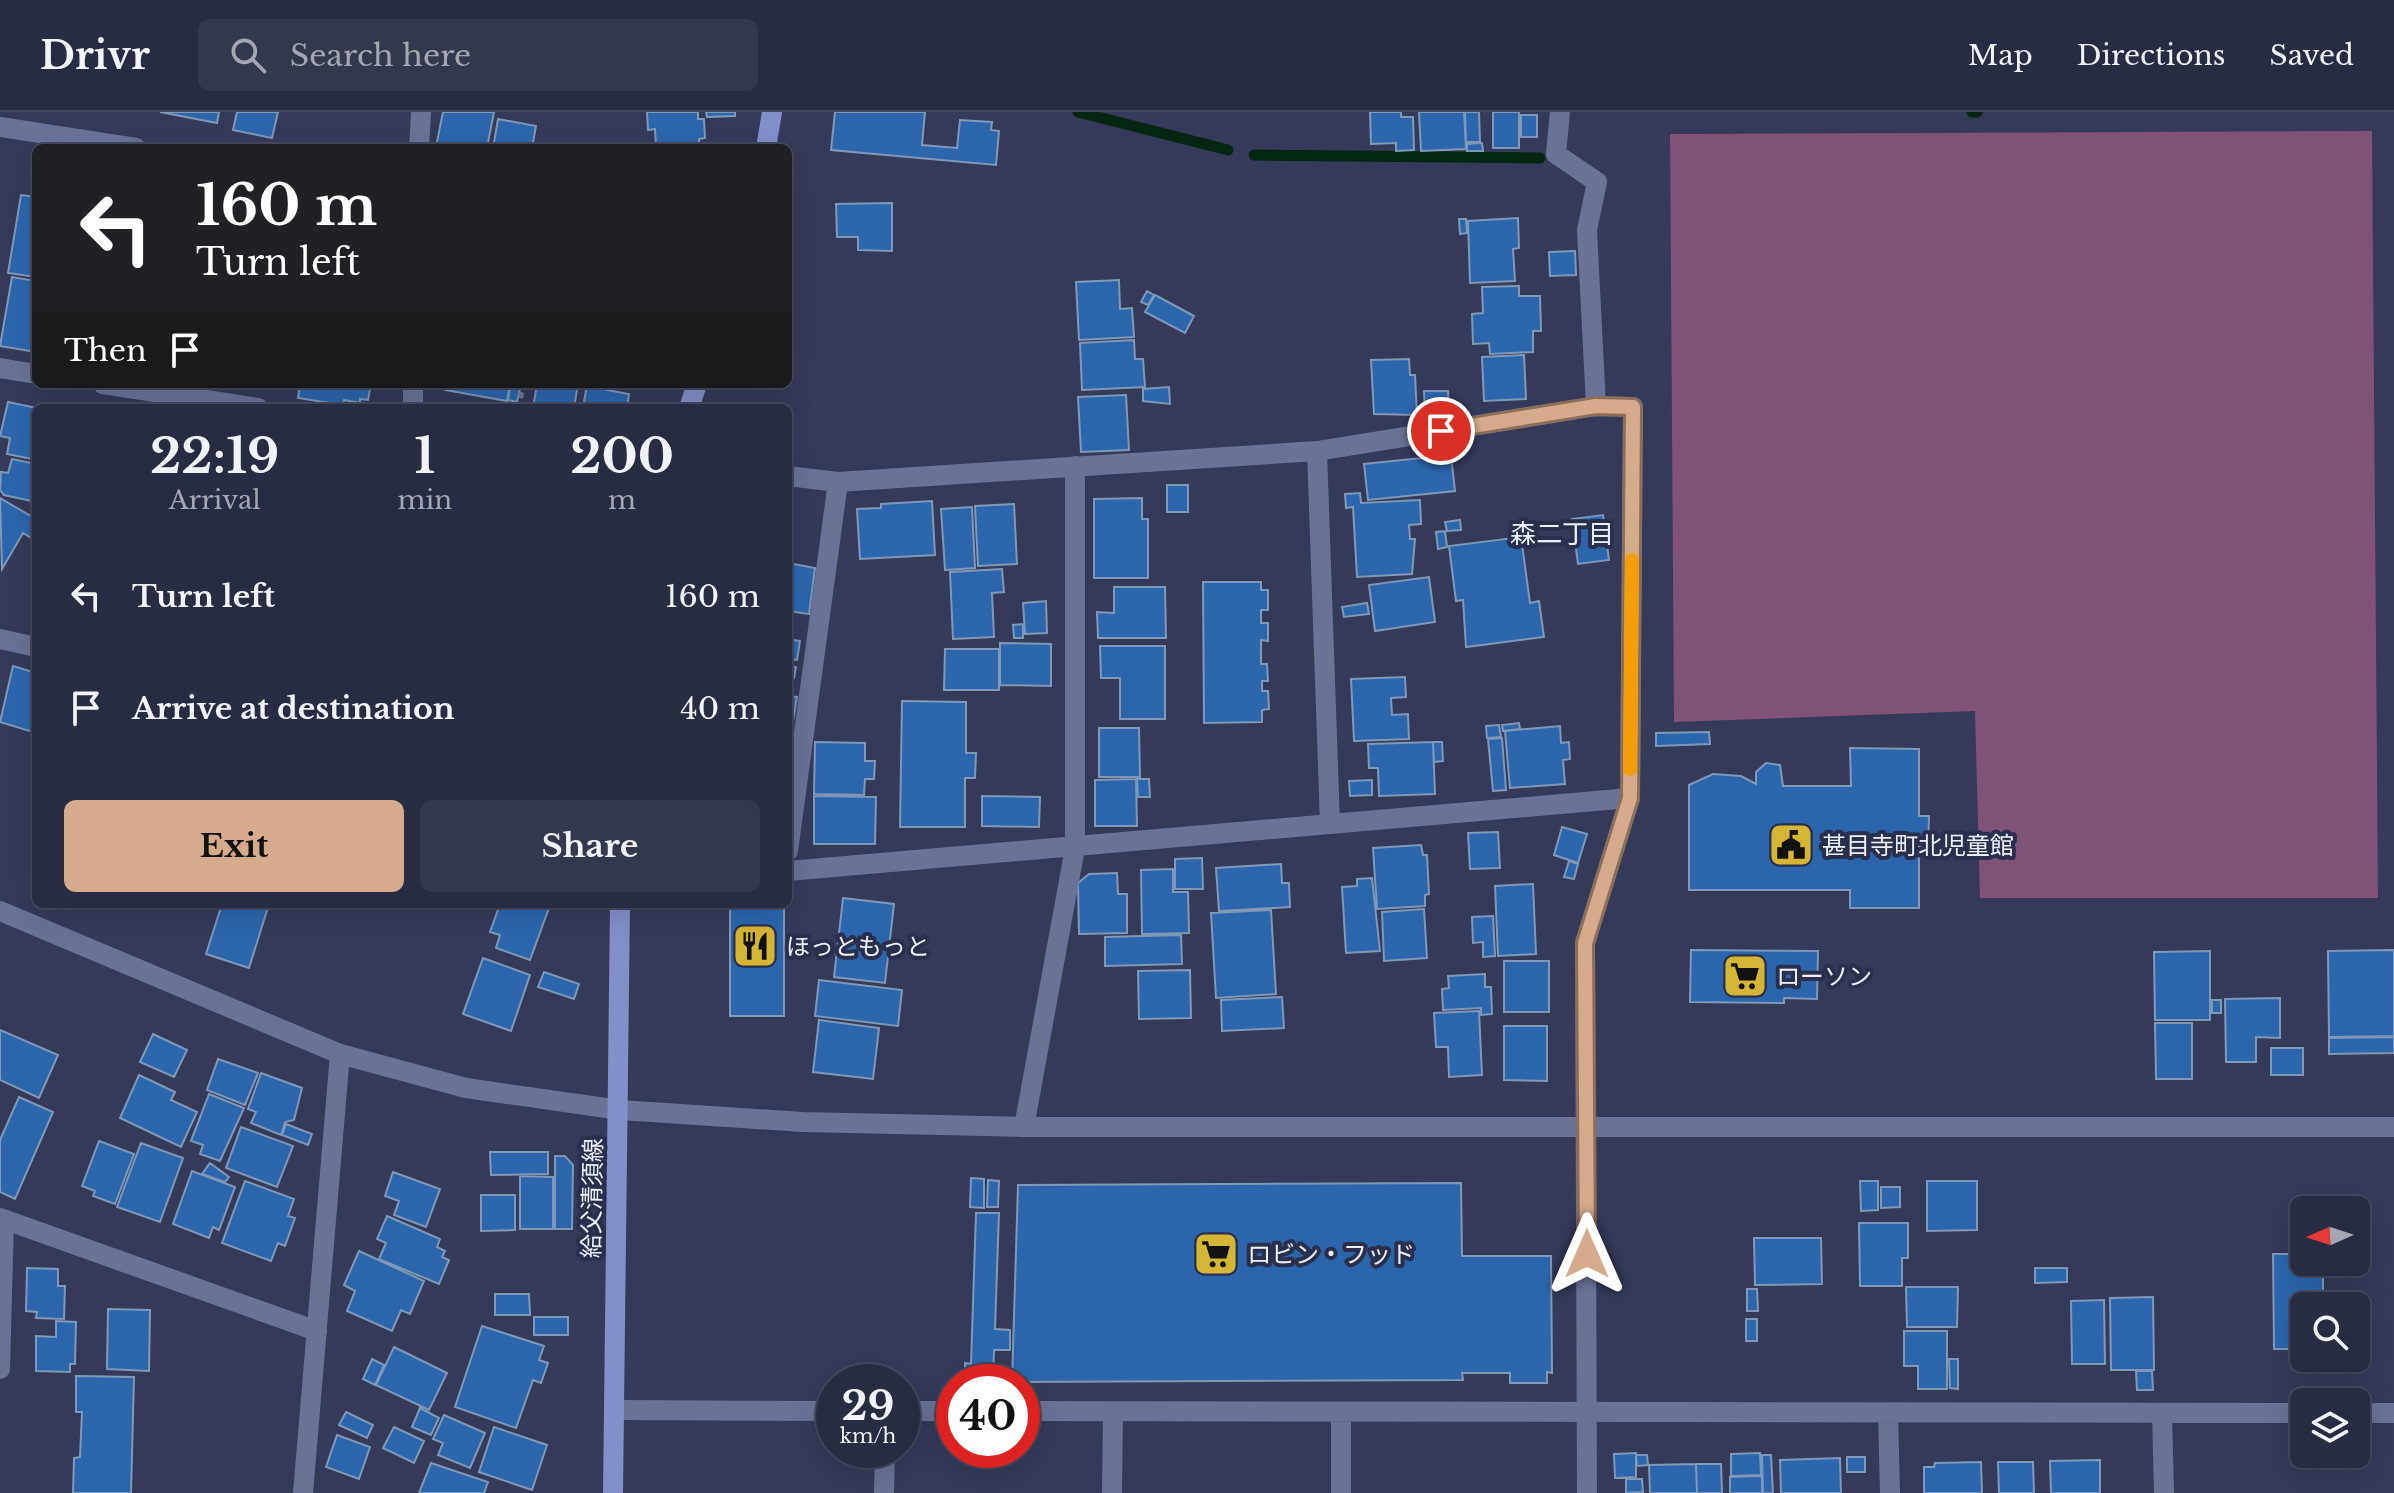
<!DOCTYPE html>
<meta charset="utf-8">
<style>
body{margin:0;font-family:"Libre Baskerville","Noto Sans JP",serif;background:#33384d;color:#f1f3f6;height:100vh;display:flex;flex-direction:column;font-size:30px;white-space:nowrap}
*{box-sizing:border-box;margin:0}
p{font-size:26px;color:#a4a7b2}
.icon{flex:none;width:44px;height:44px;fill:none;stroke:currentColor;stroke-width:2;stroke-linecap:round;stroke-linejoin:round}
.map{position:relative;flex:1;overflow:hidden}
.panel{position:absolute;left:32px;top:292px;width:760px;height:504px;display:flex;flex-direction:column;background:#272c42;border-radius:12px;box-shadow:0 8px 32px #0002,0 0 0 2px #43485b}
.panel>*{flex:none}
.hud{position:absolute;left:32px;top:32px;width:760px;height:244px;border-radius:12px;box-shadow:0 8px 32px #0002,0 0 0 2px #43485b;background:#202124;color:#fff;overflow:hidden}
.needle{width:52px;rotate:267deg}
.tools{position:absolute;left:2290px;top:1084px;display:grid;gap:16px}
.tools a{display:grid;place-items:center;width:80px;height:80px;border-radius:12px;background:#272c42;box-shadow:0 8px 32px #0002,0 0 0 2px #43485b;font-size:40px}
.speed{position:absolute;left:816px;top:1252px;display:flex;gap:16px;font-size:40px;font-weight:700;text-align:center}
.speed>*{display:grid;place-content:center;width:104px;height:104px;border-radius:50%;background:#272c42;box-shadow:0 8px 32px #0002,0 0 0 2px #43485b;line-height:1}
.speed small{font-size:20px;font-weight:400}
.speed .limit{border:12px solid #d22;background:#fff;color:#111}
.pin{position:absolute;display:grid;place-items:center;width:68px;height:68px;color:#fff;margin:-34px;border:4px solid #fff;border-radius:50%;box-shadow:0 2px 8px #0007}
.me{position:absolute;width:88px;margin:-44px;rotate:0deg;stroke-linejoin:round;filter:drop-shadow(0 0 6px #0008)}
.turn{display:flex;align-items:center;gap:28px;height:168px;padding:0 32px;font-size:36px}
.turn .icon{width:104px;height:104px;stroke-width:2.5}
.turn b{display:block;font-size:56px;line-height:68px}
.then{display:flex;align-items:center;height:76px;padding:0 32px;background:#0003;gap:16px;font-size:30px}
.eta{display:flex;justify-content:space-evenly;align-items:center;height:136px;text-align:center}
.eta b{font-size:48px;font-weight:700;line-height:56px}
.cta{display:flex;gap:16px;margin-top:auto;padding:16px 32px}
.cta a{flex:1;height:92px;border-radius:12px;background:#d6ab8b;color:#111;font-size:32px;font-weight:700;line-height:92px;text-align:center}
.cta a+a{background:#33384d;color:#f1f3f6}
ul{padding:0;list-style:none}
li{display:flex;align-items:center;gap:24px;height:112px;padding:0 32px}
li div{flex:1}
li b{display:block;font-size:30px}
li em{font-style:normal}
header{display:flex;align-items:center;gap:48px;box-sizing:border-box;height:112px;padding:0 40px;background:#272c42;border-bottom:2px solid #43485b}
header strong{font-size:38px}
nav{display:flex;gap:44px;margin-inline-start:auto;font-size:28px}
.search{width:560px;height:72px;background:#33384d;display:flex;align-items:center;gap:20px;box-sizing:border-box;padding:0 28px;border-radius:12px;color:#a4a7b2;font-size:30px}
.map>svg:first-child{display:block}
.green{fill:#7f5276}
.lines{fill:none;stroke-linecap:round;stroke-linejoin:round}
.stream{stroke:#052513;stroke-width:11}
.building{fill:#2b66ad;stroke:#8098b7;stroke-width:2}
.path{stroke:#747991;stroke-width:5;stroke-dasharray:6 4;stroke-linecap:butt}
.minor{stroke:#6a7296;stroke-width:20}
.tertiary{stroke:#6a7296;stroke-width:20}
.secondary{stroke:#838fc9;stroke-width:20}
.route-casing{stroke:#8b6f5a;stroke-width:20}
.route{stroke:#d6ab8b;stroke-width:14}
.slow{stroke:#f59e0b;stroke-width:14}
.labels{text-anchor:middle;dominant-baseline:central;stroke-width:8;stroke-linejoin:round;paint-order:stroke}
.poi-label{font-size:24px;fill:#edf0fc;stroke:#2a2f4d;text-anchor:start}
.street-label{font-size:24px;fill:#edf0fc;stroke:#2a2f4d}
.neighbourhood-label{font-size:26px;fill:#edf0fc;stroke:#2a2f4d}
</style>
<header>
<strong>Drivr</strong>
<div class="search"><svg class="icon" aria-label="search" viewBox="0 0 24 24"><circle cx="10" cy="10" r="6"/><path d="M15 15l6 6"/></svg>Search here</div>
<nav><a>Map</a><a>Directions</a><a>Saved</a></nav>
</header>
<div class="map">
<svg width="2394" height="1381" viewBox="0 0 2394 1381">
<rect width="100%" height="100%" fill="#343a58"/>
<path class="green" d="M2372,19l6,767h-398l-5,-187 -301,11 -4,-588z"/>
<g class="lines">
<path class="stream" d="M1078,0l150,38
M1972,0h5
M1254,43l286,3"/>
</g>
<path class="building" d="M160,0h59l-2,11z
M237,0h41l-6,26 -39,-8z
M443,0h51l-7,36 -51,-1z
M647,0h51v7h6l1,19 -6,1v9h-43l-1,-19 -7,1z
M706,0h29v4l-28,1z
M835,0h90l-3,33 35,3 3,-28 32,2 -1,8 8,1 -3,34 -165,-15z
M1370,0h31v5h12l1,33 -18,1v-8l-25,1z
M1419,0h45l2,37 -45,2z
M1465,0h14l1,30h-14z
M1493,0h26v36h-26z
M1521,3h16v22h-16z
M498,7l38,7 -4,22h-39z
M1482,31l1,8h-16v-7z
M21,83l15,2v80l-28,-4z
M892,91v48l-34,-1v-13h-21l-1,-33z
M1518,106l1,30 -6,1 2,32 -45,2 -2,-62z
M1459,107h7l1,14 -7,1z
M1575,139l1,24 -26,1 -1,-24z
M12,165l24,4v71l-36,-6z
M1119,168l1,29 12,-1 2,29 -55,3 -3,-58z
M1519,174v10h21l1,35h-8v21l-43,2 -1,-11 -16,1 -1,-30 11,-1 -1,-26z
M1147,179l7,4 -6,10 -7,-3z
M1155,183l39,21 -9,17 -40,-21z
M1134,228l1,19h8l2,28 -63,3 -2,-47z
M1524,243l2,44 -42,2 -2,-44z
M1409,247l1,16h5l2,40 -43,-1 -3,-54z
M300,272h71l-3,16 -8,-1v4l-16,-3 -1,5 -45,-7z
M446,272h64l-3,17 -62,-11z
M537,272h41l-4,24h-41z
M587,272h20v6l22,4 -2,14h-44z
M510,275l10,2 -3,13 -9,-2z
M1169,275l1,17 -27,-3v-12z
M1424,279h24l1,24h-24z
M1126,283l3,55 -48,2 -3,-55z
M8,290l29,6 -5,51 -25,-5 3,-16 -10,-2z
M1451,343l4,36 -87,9 -4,-36z
M12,347l24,5v38l-32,-7 -4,-5 1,-18 7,1z
M1167,373h21v27h-21z
M1360,381l1,10 59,-3 1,24 -12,1 1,14h5l-3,35 -55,3 -4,-70 -7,1 -1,-14z
M0,386l36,21v22l-13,-8 -21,36z
M1142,386v21h6v59h-54v-79z
M932,389l3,54 -75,4 -3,-50 24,-1v-4z
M1014,392l3,60 -39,2 -3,-60z
M972,395l3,61 -30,2 -4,-61z
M1603,403l6,45 -31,4 -6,-45z
M1460,408l1,10 -14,1 -2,-9z
M1445,419l2,16 -9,2 -2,-17z
M1521,425l9,66 9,-2 5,36 -78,10 -3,-47 -7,1 -7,-55z
M788,451l27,5 -6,46 -21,-3z
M1002,457l2,23 -12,1 2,44 -41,2 -3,-67z
M1429,465l6,45 -60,9 -6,-46z
M1203,470h58v8h7v20h-7v13h7v18l-7,-1v24h6l1,17h-6v10h6l1,18 -7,1v12l-58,1z
M1114,475h51l1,51h-68l-1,-26 17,1z
M1046,489l1,32 -22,1 -2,-31z
M1367,491l2,11 -25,3 -2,-10z
M1023,512v14h-9l-1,-13z
M788,527l12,2 -3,19 -9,-1z
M1000,531l51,1v42l-51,-1z
M1100,534h65v73h-45v-41h-19z
M945,537h54v41h-55z
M13,554l23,7v60l-36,-11z
M788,554l8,1 -2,11 -6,-1z
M1405,565l1,20 -15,1 1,17 16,-1 1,25 -55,2 -3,-62z
M788,584l9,1 -9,56z
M902,589l64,1v51h10l-1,25h-10v49h-65z
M1519,611l1,6 -17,2 -1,-6z
M1499,613l2,12 -14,1 -1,-12z
M1560,614l1,17 8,-1 1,17 -7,1 2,24 -55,4 -5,-57z
M1099,616h40l1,49h-41z
M1709,620l1,12 -54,2v-13z
M1502,626l4,52 -13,1 -5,-52z
M815,630l50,1v18h10l-1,18h-9l-1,16 -50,-1z
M1433,630l2,52 -56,2 -1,-28h-9l-1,-24z
M1433,630h9l1,19 -9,1z
M1850,636l69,1v67h10l-1,31h-9v61h-69v-18h-161v-105l24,-11 28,2 15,8v-12l10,-9 14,2 3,21h68z
M1136,667l1,47h-42v-46z
M1137,667h12l1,18h-12z
M1372,668v15l-22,1 -1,-15z
M814,684l62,1 -1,47h-61z
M982,684l58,1 -1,30 -57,-1z
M1562,715l25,7 -9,29 -24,-8z
M1498,720l2,36 -30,1 -2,-36z
M1421,733l2,10h4l2,39 -4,1v11l-48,3 -4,-61z
M1202,746l1,31h-28v-30z
M1569,749l9,3 -4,15 -10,-2z
M1281,752l1,19h7l1,24 -71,4 -3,-43z
M1173,757v23h15l1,41 -47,1 -1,-64z
M1117,761l1,21h9v39l-48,1 -1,-51 11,-9z
M1372,766l8,73 -34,2 -4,-66 15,-1v-7z
M1533,772l3,70 -38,2 -3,-70z
M843,786l51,6 -9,79 -51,-6z
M222,792h47l-20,64 -43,-14z
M500,792l49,4 -19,52 -34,-12 4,-13 -10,-3z
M730,792h54v112h-54z
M1424,797l3,49 -43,3 -2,-49z
M1271,798l5,84 -60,4 -5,-85z
M1493,804l2,40 -12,1v-15l-10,1 -1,-26z
M1181,823l1,29 -77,2v-29z
M1691,838l127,1 -1,48 -33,-1v5l-94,-1z
M2394,838v86l-65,1 -1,-86z
M2210,839v69h-55l-1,-68z
M483,846l47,17 -19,56 -48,-17z
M1504,849h45v51h-45z
M1190,858l1,48 -52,1 -1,-48z
M544,860l35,12 -5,15 -36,-12z
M1485,862v13h6l1,27 -11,1v-7l-38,2 -1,-21 7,-1 -1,-12z
M819,868l83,10 -4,36 -83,-10z
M1282,885l2,31 -62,3 -1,-31z
M2280,886v40l-24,-1v25h-30l-1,-63z
M2212,888h9v13h-9z
M1479,899l3,64 -33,2 -1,-30h-12l-2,-34z
M819,908l60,8 -6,51 -60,-7z
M2155,911h37v56h-36z
M1504,914h43v55l-43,-1z
M0,918l58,25 -19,43 -39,-18z
M153,922l34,16 -13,27 -34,-15z
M2394,925v16l-65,1v-16z
M2271,936h32v27h-32z
M218,947l40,14 -13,32 -38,-15z
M261,961l41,15 -8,32 -9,2 -4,13 -30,-12 5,-11 -8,-3z
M139,963l36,17 -4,8 26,12 -16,35 -61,-29z
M209,982l35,14 -24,53 -20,-7 3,-9 -12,-4z
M19,985l34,15 -38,87 -15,-7v-52z
M286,1012l26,10 -4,11 -26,-10z
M241,1015l52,19 -16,41 -51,-19z
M99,1029l35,13 -19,50 -22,-8 2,-5 -13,-5z
M141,1031l42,15 -23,64 -43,-15z
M490,1040h58v22l-57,1z
M555,1044h10l8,9 -1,64h-17z
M210,1051l19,14 -4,5 -23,-8z
M192,1059l43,16 -16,43 -6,-3 -4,11 -36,-14z
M393,1060l47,17 -14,38 -32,-12 5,-14 -14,-5z
M520,1064l33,1v52h-33z
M971,1066l13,1v29l-14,-1z
M988,1068l11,1 -1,26h-11z
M245,1069l49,18 -6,17 7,2 -10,28 -7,-3 -7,18 -49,-18z
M1860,1069h18v29l-17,1z
M1927,1069h50v49l-50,1z
M1461,1071l1,73h89l1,117 -5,-1v11h-37v-10h-48l1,7 -451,2 6,-197z
M1881,1075h19v20l-19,1z
M481,1083h34v35l-34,1z
M976,1101h23l-4,116 15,1v20h-16l-1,32h-28v-19l6,1z
M387,1104l53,23 -3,8 8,4 -3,6 7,3 -10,24 -60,-25 7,-16 -9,-4z
M1859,1111h49v35h-6v28h-42z
M1754,1126h67l1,46 -67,1z
M359,1139l65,30 -14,33 -9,-4 -9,21 -45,-20 8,-20 -11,-6z
M2273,1142h31v8h19v40h24v4h-43v43h-30z
M27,1156l31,1v17h7l-1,33 -28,-1 1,-6 -11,-1z
M2035,1156h32v14l-32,1z
M1906,1175h52l-1,40h-50z
M1747,1177h10l1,22h-11z
M495,1182h34l1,21h-35z
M2153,1185l1,73h-43l-1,-72z
M2104,1188l1,64h-33l-1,-63z
M108,1197l42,1 -1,61 -42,-2z
M534,1205h34v18h-34z
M1746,1207h11v22h-11z
M56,1209l20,1 -1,42h-5v8l-34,-1v-35l20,1z
M482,1214l62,20 -5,14 9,3 -7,20 -8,-3 -17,48 -61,-21z
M1904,1219h43v58h-29v-23h-14z
M394,1235l53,26 -18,37 -53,-25z
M372,1247l12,6 -9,20 -12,-6z
M1949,1247h9v30l-8,-1z
M2136,1259h16l1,19h-16z
M76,1264l58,1 -3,116h-58l1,-35 6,-1 2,-45h-6z
M420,1296l19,10 -8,17 -19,-8z
M346,1300l27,13 -6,13 -28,-13z
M444,1303l41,18 -15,35 -32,-13 5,-12 -10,-4z
M394,1315l30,14 -10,22 -31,-15z
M494,1315l53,18 -15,45 -53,-18z
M337,1323l33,12 -11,32 -33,-12z
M1636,1341v24l-21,1 -1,-24z
M1760,1341l1,22 -30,1v-22z
M1636,1343h11l1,10 -11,1z
M1762,1343h9l2,38h-10z
M1847,1345h18v15h-18z
M1840,1346l1,35h-60l-1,-33z
M2100,1348v33h-49l-1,-32z
M1981,1350l1,31h-58v-26h10l1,-4z
M1998,1350h35l1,31h-35z
M431,1351l57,19 -4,11h-65z
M1696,1352h25l1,29h-25z
M1696,1352l1,29h-47l-1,-28z
M1762,1364v17h-32v-16z
M1626,1367h16l1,13 -17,1z"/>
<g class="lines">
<path class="path" d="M519,296l4,-24"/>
<path class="minor" d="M1560,0l-4,42 41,28 -10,48 9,176
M0,15l136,21
M419,36l2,-36
M0,256l36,6
M103,272l155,24
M413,296v-24
M1317,339l13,373
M788,364l50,6 479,-31 279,-45 37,1
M0,527l36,8
M788,739l50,-369
M788,759l842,-73
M1024,1015l51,-279v-382
M0,1106l317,113
M0,1257l4,-149
M615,1298l219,1
M902,1299h52
M1022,1299l1282,2
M1888,1301l2,80
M2162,1301l2,80
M2356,1301h38
M303,1381l37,-439
M884,1381l1,-43
M1112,1381l1,-81
M1341,1381v-81"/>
<path class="tertiary" d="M0,799l340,143 126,34 154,22 183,12 221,5h1370
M1587,1381l-2,-550 45,-145 3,-391"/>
<path class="secondary" d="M766,36l6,-36
M689,296l8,-24
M613,1381l7,-589"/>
</g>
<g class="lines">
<g class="route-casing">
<path id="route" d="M1441,319l155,-25 37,1 -3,391 -45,145 2,311"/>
</g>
<use href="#route" class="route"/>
<path class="slow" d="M1630,657l2,-209"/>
</g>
<defs>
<g id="civic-square" transform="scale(2.3)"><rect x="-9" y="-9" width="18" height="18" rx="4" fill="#d5b535" stroke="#2a2f4d"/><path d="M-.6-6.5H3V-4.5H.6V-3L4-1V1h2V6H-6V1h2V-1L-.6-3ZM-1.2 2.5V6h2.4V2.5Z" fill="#111"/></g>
<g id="restaurant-square" transform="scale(2.3)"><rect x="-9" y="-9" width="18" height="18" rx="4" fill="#d5b535" stroke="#2a2f4d"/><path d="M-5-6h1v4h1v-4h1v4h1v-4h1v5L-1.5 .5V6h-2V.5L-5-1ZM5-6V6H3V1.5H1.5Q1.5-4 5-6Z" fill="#111"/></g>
<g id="supermarket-square" transform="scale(2.3)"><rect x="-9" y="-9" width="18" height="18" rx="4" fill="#d5b535" stroke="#2a2f4d"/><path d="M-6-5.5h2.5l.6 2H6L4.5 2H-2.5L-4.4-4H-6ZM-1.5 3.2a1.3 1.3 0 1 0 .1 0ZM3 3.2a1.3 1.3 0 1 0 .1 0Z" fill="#111"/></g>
</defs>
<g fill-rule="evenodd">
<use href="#civic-square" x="1791" y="733"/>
<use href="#restaurant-square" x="755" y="834"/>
<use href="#supermarket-square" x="1745" y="864"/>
<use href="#supermarket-square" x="1216" y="1142"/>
</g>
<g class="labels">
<g class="poi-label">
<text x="1822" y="733">甚目寺町北児童館</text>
<text x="786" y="834">ほっともっと</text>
<text x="1776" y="864">ローソン</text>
<text x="1247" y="1142">ロビン・フッド</text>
</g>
<g class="street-label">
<text transform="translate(592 1086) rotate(-89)">給父清須線</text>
</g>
<g class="neighbourhood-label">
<text x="1562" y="422">森二丁目</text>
</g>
</g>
</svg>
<div class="tools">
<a><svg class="needle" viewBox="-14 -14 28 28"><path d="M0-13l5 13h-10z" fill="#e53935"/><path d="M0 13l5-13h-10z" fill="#a4a7b2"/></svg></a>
<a><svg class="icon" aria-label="search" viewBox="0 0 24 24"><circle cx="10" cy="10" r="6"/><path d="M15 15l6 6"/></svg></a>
<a><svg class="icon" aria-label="layers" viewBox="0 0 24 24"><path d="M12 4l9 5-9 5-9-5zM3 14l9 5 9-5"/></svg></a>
</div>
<div class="speed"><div>29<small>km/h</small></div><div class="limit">40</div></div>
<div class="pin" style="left:1441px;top:319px;background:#d93025"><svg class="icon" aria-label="arrive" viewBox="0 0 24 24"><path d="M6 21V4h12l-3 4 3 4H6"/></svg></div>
<svg class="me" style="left:1587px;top:1142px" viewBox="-20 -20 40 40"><path d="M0-17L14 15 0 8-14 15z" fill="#d6ab8b" stroke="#fff" stroke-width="4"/></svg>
<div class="hud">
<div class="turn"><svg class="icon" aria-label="left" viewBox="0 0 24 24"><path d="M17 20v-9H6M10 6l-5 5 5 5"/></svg><div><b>160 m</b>Turn left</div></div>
<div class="then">Then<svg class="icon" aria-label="arrive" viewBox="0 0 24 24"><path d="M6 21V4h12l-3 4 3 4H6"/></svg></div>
</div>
<section class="panel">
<div class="eta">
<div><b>22:19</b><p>Arrival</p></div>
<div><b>1</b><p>min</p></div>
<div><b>200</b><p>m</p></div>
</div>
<ul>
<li><svg class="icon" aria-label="left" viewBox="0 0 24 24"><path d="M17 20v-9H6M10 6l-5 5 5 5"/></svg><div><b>Turn left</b></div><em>160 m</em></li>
<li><svg class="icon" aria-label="arrive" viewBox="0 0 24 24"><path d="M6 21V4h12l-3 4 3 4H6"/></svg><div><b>Arrive at destination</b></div><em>40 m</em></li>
</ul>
<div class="cta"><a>Exit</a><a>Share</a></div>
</section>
</div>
